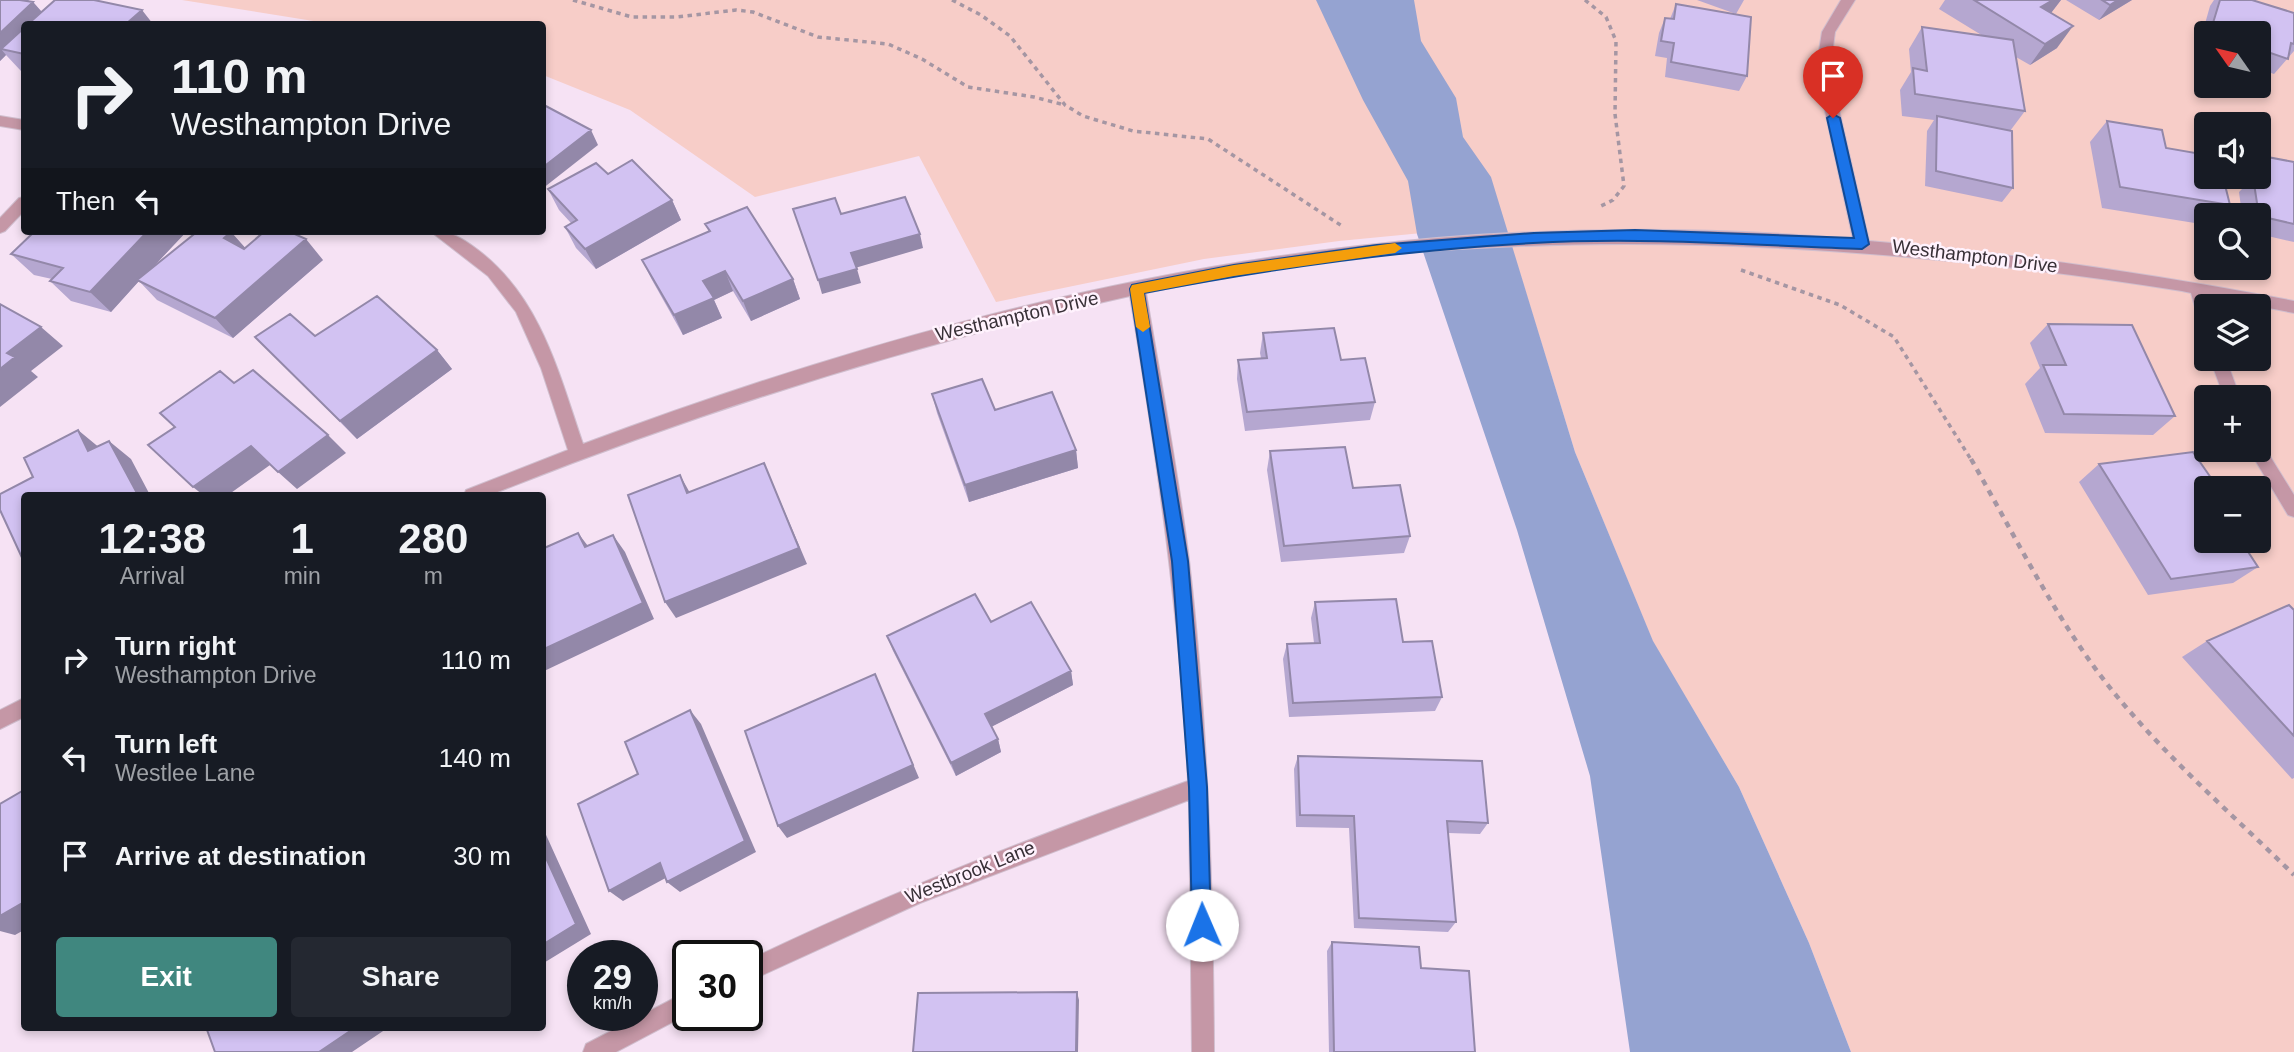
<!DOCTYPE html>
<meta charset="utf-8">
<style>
body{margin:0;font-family:Arial,sans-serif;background:#242831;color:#f1f3f6;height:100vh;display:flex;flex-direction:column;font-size:26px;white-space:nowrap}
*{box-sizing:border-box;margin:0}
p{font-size:23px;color:#9ea1a6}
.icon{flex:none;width:38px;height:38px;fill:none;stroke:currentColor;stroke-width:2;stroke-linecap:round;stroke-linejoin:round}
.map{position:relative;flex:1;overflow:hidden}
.drawer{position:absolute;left:21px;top:492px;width:525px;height:539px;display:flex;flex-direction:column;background:#171b24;border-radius:7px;box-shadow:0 4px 10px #0003}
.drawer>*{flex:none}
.guide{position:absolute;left:21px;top:21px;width:525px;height:214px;border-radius:7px;box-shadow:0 4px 10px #0003;background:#171b24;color:#f1f3f6;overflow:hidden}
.needle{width:46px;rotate:304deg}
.fabs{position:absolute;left:2194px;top:21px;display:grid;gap:14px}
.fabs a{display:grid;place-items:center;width:77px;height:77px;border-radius:7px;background:#171b24;box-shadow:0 4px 10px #0003;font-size:35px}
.speed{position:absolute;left:567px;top:940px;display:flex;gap:14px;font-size:35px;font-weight:700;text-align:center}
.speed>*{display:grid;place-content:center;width:91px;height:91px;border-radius:50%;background:#171b24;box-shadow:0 4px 10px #0003;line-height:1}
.speed small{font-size:18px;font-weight:400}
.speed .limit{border:4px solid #111;border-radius:10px;background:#fff;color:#111}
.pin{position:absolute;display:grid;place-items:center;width:60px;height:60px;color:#fff;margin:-72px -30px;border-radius:50% 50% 50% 0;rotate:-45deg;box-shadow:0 0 7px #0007}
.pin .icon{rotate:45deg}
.me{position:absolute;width:77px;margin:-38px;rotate:359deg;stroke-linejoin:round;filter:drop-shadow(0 0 5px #0008)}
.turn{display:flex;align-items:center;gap:24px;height:147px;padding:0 35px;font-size:32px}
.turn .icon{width:91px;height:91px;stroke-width:2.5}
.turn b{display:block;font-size:49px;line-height:60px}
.then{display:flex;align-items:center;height:66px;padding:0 35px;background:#0003;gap:14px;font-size:26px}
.eta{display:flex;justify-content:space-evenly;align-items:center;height:119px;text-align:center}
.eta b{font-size:42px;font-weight:700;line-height:49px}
.button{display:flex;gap:14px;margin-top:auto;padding:14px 35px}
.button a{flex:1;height:80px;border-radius:7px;background:#40877f;color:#fff;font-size:28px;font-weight:700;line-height:80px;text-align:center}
.button a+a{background:#242831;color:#f1f3f6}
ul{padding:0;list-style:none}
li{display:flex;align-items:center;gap:21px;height:98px;padding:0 35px}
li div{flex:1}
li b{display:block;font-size:26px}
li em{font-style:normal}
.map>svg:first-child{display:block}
.green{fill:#f7cdc8;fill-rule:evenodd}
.water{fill:#95a3d1}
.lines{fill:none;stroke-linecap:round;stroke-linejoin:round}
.street-casing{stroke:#d0bece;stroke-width:2}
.path-far1{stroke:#a596a3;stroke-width:3.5;stroke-dasharray:4.5 4.5;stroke-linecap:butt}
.path{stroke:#a596a3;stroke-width:4.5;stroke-dasharray:6 6;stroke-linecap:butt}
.street{fill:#c597a6;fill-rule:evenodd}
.wall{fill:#b5a7d0}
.shaded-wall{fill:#9388a9}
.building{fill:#d2c2f2;stroke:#9388a9;stroke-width:2}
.route{fill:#1a73e8;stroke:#114b97;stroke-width:2}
.slow{fill:#f59e0b}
.labels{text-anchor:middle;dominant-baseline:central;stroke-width:5;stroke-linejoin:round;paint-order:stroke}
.street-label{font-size:19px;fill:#383037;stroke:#fff2fd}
</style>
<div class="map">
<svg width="2294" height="1052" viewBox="0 0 2294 1052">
<rect width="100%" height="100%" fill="#f6e2f4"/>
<path class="green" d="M182,0h2112v1052h-443l-42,-109 -70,-156 -86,-145 -78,-190 -70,-227 -166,16 -135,18 -208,43 -77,-146 -164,41 -125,-87 -87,-35 -1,-51h-210zM2207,33h52v53h-52zM2207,124h52v53h-52zM2207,215h52v53h-52zM2207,306h52v53h-52zM2207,397h52v53h-52zM2207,488h52v53h-52z"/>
<path class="water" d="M1316,0h98l7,41 35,57 7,39 28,40 84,275 78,189 86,146 70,156 42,109h-221l-40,-276 -73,-246 -100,-296 -9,-53 -45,-81z"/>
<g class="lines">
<g class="street-casing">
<path id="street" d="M1841,0h14l-20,32 -5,38 39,171c143,12 284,33 425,60v12l-87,-17 3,10h-3v21l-8,-6 -8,-28 -9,-2c-262,-41 -525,-60 -791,-37 -83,7 -164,23 -245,39 15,89 32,178 43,267 19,163 24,328 25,492h-22l-3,-252 -269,103 -173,79v-21c143,-69 291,-126 441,-180 -8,-164 -31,-323 -58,-485 -219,48 -431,116 -640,199h-26l2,-5 102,-40 -27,-82 -25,-56 -28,-36 -58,-45c21,0 32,7 48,19 63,48 81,124 105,194 249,-93 510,-168 775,-198 163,-19 332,-21 495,-7l-37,-169 6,-38z
M0,116l24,4v10l-24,-4z
M24,197v14l-19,20 -5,2v-15l19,-20z
M2210,359h16l14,38h-16z
M2259,444l4,1 31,50v22l-6,-2 -39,-65h10z
M24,698v19l-24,12v-19z
M688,991v23l-72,38h-33l3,-8z"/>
</g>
<path class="path-far1" d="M573,0l59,17h45l59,-7 17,2 65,25 70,7 34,15 46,28 66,10 31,8
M952,0l29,15 29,21 55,69 18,11 50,15 75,8 134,87
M1585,0l21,17 10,24 -1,73 9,72 -11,14 -12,6
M1741,270l99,35 54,32 78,124"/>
<path class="path" d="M1971,459c39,68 75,141 121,205 57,79 133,143 202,211"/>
<use href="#street" class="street"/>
</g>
<path class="wall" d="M0,0h28l1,2h4l9,10 52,-12 -70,24v47h-3l-15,-16 -6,6z
M1697,0h47l-8,14z
M1945,0h116l-10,13 6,35 -27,17 -14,-8 9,54 -15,20 3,57 -11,14 -77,-16 2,-55 7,-11 -32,-4 -2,-26 11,-18 -2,-23 13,-22 61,9 -44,-27z
M2066,0h66l-33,20z
M2214,0h38l42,13v38l-20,23 -15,-5v-36h-52v7l-6,-2 9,-32z
M1676,4l71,72 -8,15 -74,-14 2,-19 -12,-2 4,-23 6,-15 5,1z
M2107,121l59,27 64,57 -10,10h-13v10l-105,-17 -12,-66z
M2262,156l32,6v80l-35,-8v-19h-17l-3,-23 10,-10 -1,-5h11v-19z
M608,174l64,26 9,20 -85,49 -20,-21 -11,-21 6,-4 -12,-13 -11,-21z
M705,224l88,55 7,20 -49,22 -18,-30 -19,9 8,18 -39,17 -31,-55 -10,-20 67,-28z
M35,231h152l-34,36 78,-35 14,16 78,12 -90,78 -76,-38 -18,-19 -28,31 -40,-11 -21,-20 2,-2 -18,-4 -23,-21z
M2048,324l127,92 -22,19 -108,-2 -20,-49 15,-16 -10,-25z
M1263,333l78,27 34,42 -5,18 -125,11 -8,-52 1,-19 23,-2 -1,-5z
M315,336l122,14 15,19 -95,70 -102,-102z
M932,394l63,16 81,40 2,18 -109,34 -32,-89z
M1270,451l83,37 57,48 -6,17 -123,9 -14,-92z
M2099,464l108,77 51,26 -25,16 -85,12 -69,-113z
M1315,602l88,40 39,55 -7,14 -146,6 -6,-58 4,-15 27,-1 -3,-25z
M2294,610v168l-2,1 -110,-122 25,-16z
M991,622l80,49 2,14 -82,42 7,12 3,13 -45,24 -63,-125 -6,-15z
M1298,756l190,67 -8,11 -32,-1 8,89 -8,10 -94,-4 -5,-100 -53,-1 -2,-58z
M1332,942l89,26 54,84h-146l-2,-101z"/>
<path class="shaded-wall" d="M15,0h13l4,4 1,-2 14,16 -8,6h-15v14l-23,11 5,6 -6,6v-28z
M2053,0h8l-10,13 -10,-6z
M2118,0h14l-33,20 11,-15z
M142,10l11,14h-27z
M2073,26l-16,22 -27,17 15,-21z
M591,130l7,15 -56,44v-21z
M672,200l9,20 -85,49 -11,-20z
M148,231h39l-47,50 -3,-1 2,1 -28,31 -21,-20z
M231,232l18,20 -25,-14z
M920,234l3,14 -68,20 -4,-15z
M306,239l17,21 -90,78 -18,-20z
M857,269l4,14 -39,11 -4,-14z
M725,271l8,20 -19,9 8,18 -39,17 -9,-20 29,-34z
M793,279l7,20 -49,22 -8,-20z
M41,327l22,19 -32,25 7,6 -38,30v-38l7,-16z
M437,350l15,19 -95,70 -17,-18z
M78,430l23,19 -13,2z
M328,435l18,18 -49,36 -19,-17z
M109,441l22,18 19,36h-12z
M251,446l19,19 -42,30h-25l-10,-8z
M1076,450l2,18 -109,34 -4,-17z
M764,463l43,101 -131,54 -11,-16z
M680,475l10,18h-3z
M578,533l13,17 -6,-3z
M613,535l12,17 29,67 -112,53v-22z
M1071,671l2,14 -84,43 -4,-14z
M875,674l44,104 -132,60 -9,-12z
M690,710l11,14 55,128 -76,40 -13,-10z
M998,739l3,13 -45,24 -5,-13z
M542,826l49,108 -49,30z
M660,863l13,11 -50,27 -14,-10z
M24,902v28l-9,5 -15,-4v-15z
M1077,992l2,8 -1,52h-2z
M356,1027h33l-37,25h-33z"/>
<path class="building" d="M0,0h20l13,2 -33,31z
M55,0h39l48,10 -16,14h-98z
M1974,0h79l-12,7 32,19 -28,18z
M2102,0h16l-8,5z
M2220,0h32l42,13v31l-3,-1 -3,16 -29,-10v-16h-19v-1l-27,-9z
M1676,4l75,13 -4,59 -76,-14 3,-19 -13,-2 4,-23 9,1z
M1922,27l91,13 12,71 -110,-17 -2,-26 14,3z
M24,28v26l-23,-5z
M542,104l49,26 -49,38z
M1937,116l75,15 1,57 -77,-17z
M2107,121l55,9 4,18 41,7v22h16l7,28 -110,-18z
M2262,156l32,6v62l-35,-8 -6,-39 12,3z
M632,160l40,40 -87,49 -20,-22 12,-7 -29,-31 48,-26 12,11z
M905,197l15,37 -69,19 6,16 -39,11 -25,-71 42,-11 6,16z
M747,207l46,72 -50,22 -18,-30 -22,10 11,17 -40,17 -32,-55 68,-29 -5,-7z
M35,231h113l-58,61 -40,-11 13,-13 -52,-14z
M198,231h31l2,1 -7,6 20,11 21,-18h23l18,8 -91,79 -78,-38z
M377,296l60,54 -97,71 -85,-84 35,-23 25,22z
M0,304l41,23 -34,26 8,4 -15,12z
M2048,324l84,1 43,91 -111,-2 -21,-49h23z
M1334,328l7,32 24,-2 10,44 -128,10 -9,-52 29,-2 -4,-25z
M253,370l75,65 -50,37 -27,-26 -58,41 -45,-42 27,-18 -15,-14 60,-42 14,12z
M982,379l13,31 57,-18 24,58 -111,35 -33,-91z
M78,430l10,21 21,-10 29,54h-114v67l-24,-52v-16l33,-17 -9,-19z
M1345,447l8,41 47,-3 10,51 -126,10 -14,-95z
M2193,452l25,36h-11v53h34l17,26 -87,12 -72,-115z
M764,463l35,85 -134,54 -37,-107 52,-20 7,18z
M578,533l7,14 28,-12 30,68 -101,47v-101z
M975,594l16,28 40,-20 40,69 -86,43 13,25 -47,24 -64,-127z
M1396,599l7,43 29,-1 10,56 -149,6 -6,-59 33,-1 -5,-41z
M2289,605l5,5v126l-87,-95z
M875,674l38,91 -135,61 -33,-95z
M690,710l55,131 -78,41 -7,-19 -51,28 -31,-87 60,-30 -13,-32z
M1298,756l184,5 6,62 -41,-2 9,101 -97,-4 -5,-102 -54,-1z
M24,790v112l-24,14v-112z
M542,849l34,75 -34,21z
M1332,942l87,5 2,21 48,3 6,81h-141z
M1077,992l-1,60h-163l5,-59z
M206,1027h150l-37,25h-104z"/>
<path class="route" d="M1833,114l7,4 29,126 -7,5c-110,-4 -220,-12 -329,-6 -131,7 -260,25 -389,50l44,268 19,226 4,138 -3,7 -6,2 -7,-2 -3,-7 -3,-138 -17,-226 -42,-272 2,-4 102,-20 143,-20 157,-12 101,-3 219,8 -27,-120z"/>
<path class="slow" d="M1395,243l7,5 -7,5 -161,23 -90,17 6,34 -7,5 -7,-5 -6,-38 2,-4 102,-20z"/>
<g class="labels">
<g class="street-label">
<text transform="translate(1975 256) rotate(7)">Westhampton Drive</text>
<text transform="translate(1017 316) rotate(-13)">Westhampton Drive</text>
<text transform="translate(970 872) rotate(-22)">Westbrook Lane</text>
</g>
</g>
</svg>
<div class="fabs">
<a><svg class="needle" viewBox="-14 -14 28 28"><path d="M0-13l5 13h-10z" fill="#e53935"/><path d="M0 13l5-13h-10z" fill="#9ea1a6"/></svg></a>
<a><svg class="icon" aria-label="sound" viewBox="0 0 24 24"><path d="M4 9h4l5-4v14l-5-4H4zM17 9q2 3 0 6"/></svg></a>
<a><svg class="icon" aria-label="search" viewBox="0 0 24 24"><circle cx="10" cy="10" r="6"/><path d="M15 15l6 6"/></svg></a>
<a><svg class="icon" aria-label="layers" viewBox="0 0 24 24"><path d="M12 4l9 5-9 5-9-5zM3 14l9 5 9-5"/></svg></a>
<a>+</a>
<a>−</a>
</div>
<div class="speed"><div>29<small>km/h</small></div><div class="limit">30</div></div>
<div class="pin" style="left:1833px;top:118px;background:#d93025"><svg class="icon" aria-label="arrive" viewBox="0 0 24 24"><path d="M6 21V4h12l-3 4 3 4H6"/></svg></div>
<svg class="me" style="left:1202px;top:925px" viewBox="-20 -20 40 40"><circle r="19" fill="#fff"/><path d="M0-13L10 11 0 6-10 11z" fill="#1a73e8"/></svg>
<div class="guide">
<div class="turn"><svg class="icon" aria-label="right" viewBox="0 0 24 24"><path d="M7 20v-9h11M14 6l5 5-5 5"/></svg><div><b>110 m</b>Westhampton Drive</div></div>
<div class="then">Then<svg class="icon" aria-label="left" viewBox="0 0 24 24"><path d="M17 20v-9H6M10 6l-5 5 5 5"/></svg></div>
</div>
<section class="drawer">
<div class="eta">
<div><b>12:38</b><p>Arrival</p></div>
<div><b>1</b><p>min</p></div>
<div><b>280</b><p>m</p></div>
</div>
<ul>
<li><svg class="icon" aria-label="right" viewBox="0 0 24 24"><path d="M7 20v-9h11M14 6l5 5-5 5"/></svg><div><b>Turn right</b><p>Westhampton Drive</p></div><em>110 m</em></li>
<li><svg class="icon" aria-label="left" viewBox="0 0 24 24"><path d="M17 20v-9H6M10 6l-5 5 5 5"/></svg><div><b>Turn left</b><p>Westlee Lane</p></div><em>140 m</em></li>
<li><svg class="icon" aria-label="arrive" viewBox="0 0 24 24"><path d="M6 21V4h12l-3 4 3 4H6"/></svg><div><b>Arrive at destination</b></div><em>30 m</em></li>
</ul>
<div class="button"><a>Exit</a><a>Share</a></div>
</section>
</div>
